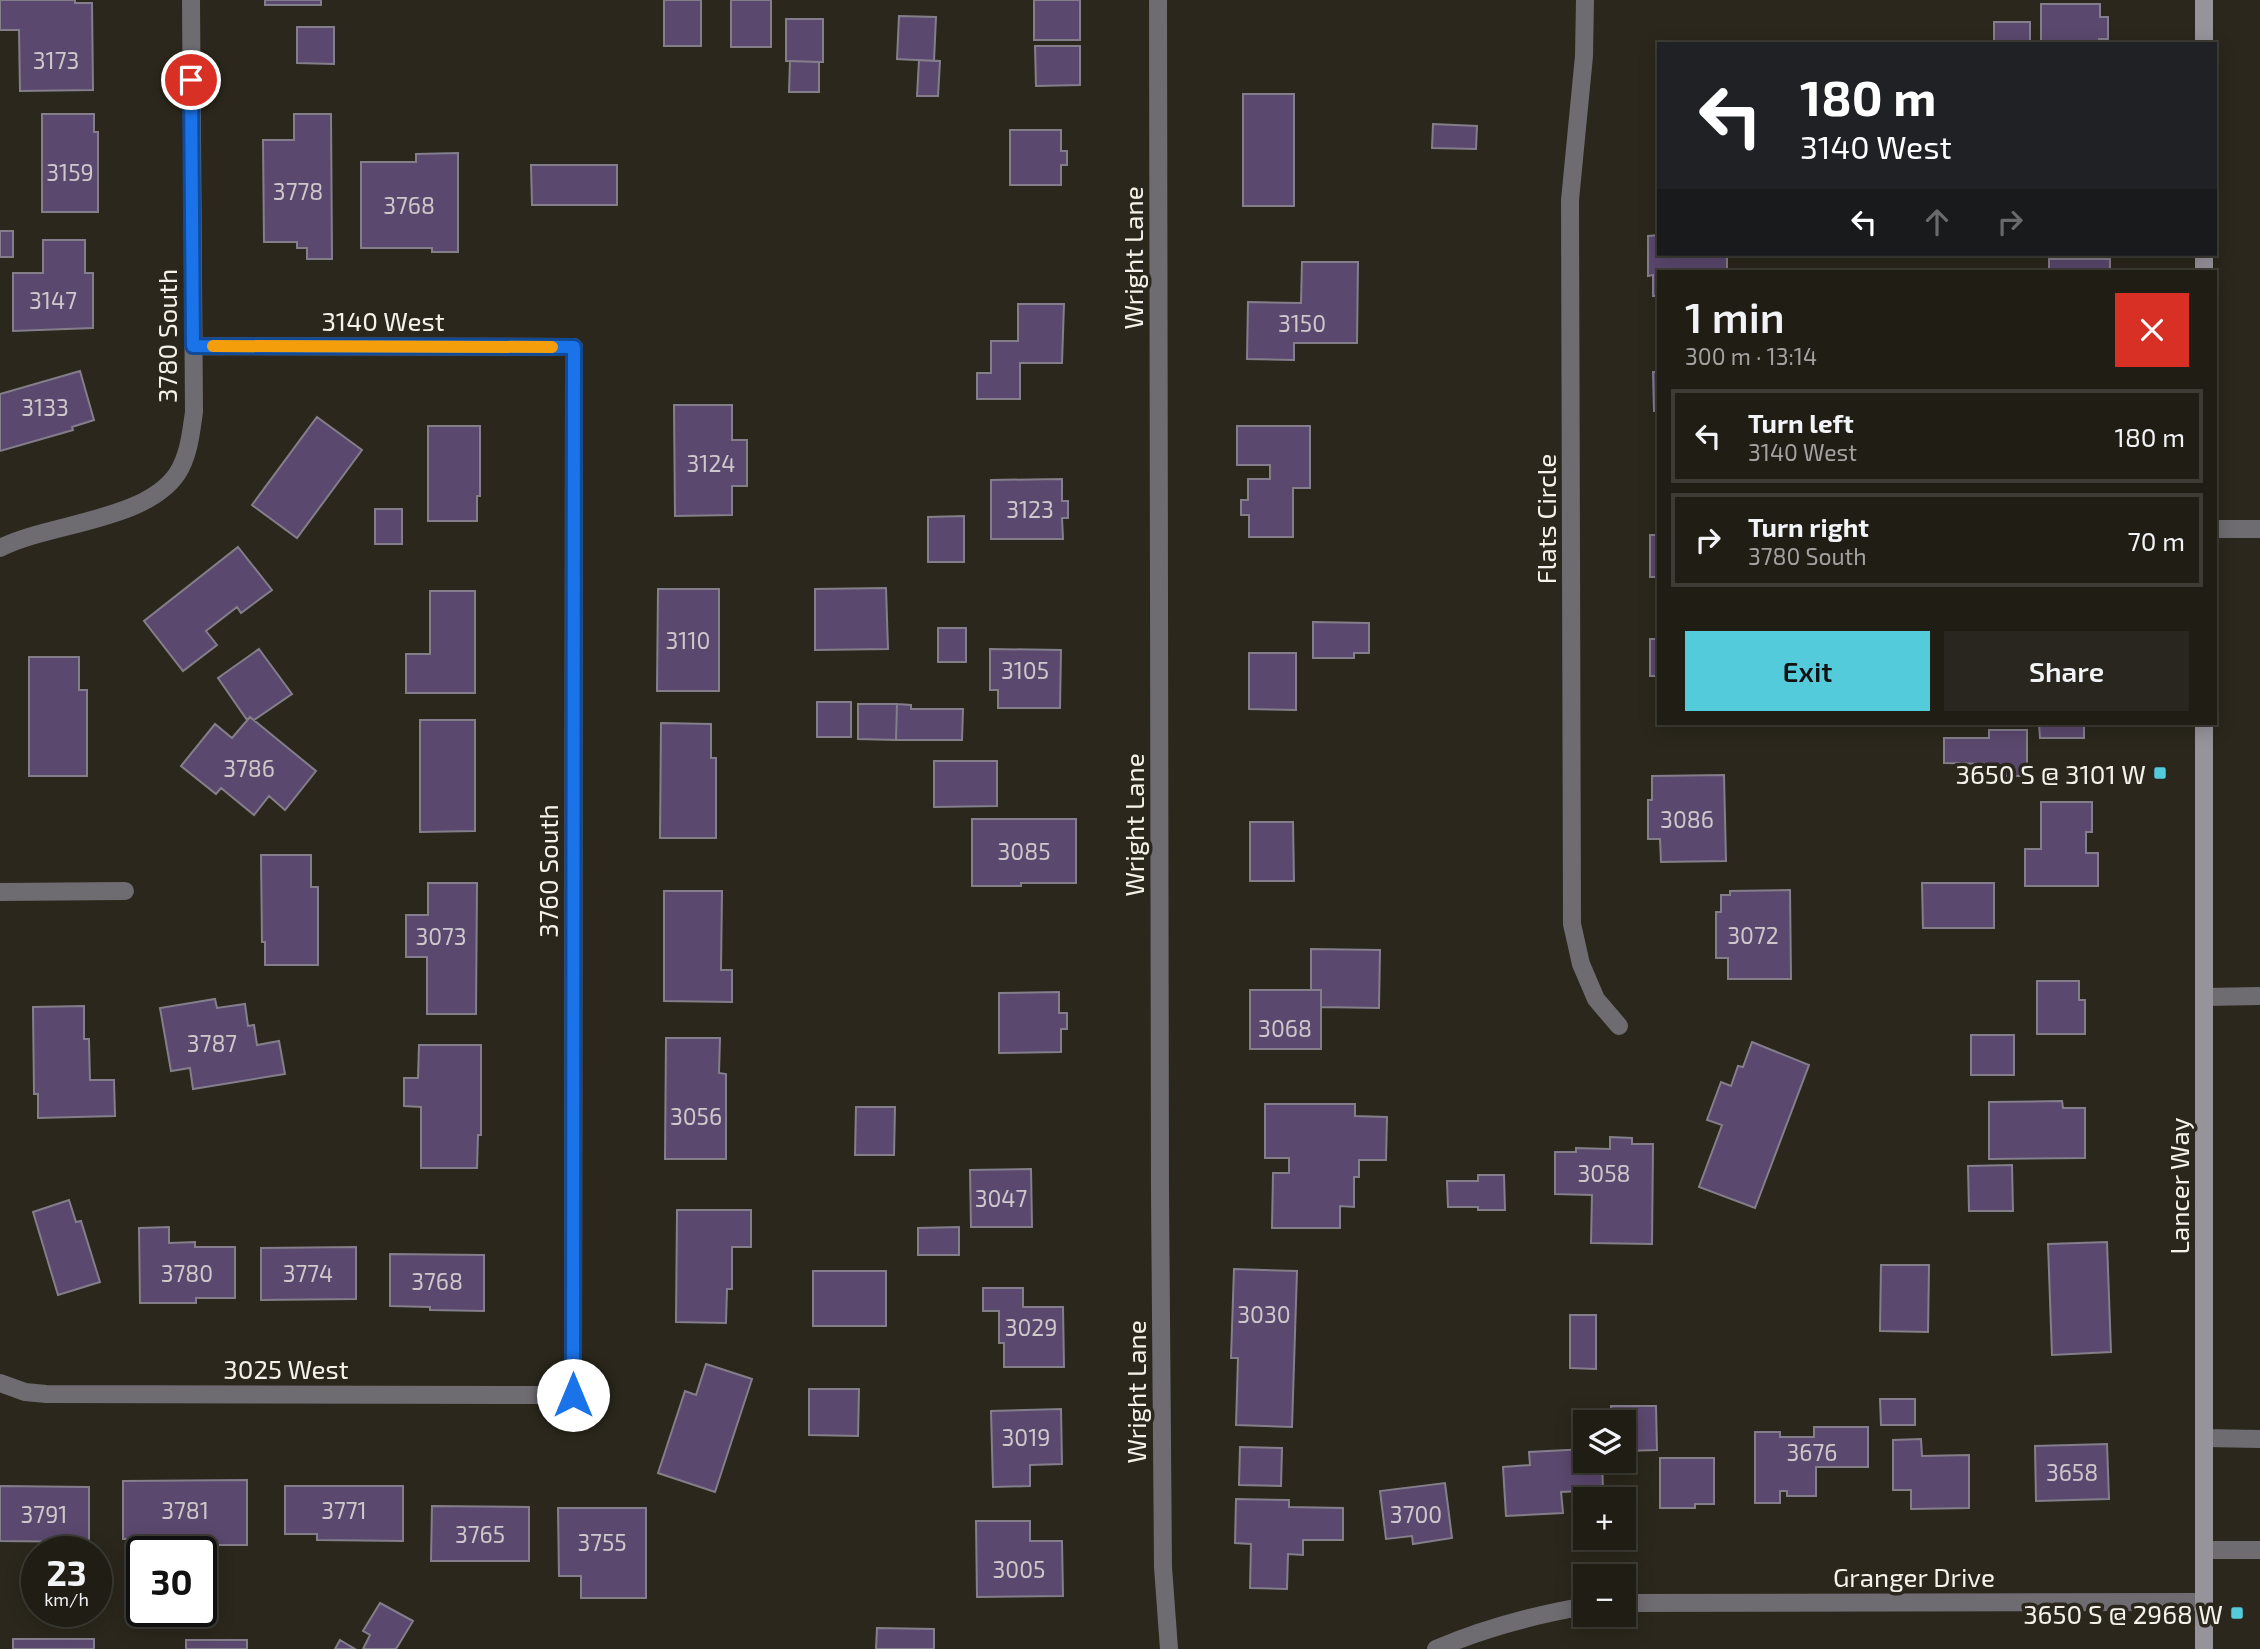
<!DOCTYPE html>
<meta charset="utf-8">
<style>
body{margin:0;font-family:"Exo 2",sans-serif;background:#28261e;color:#f1f3f6;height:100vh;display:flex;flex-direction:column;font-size:26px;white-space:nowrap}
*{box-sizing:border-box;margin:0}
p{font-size:23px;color:#a2a2a0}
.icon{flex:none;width:38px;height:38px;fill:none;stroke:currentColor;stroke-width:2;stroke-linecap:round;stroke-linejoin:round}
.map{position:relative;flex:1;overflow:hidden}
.details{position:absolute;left:1657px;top:270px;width:560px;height:455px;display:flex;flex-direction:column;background:#201d15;border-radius:0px;box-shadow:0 4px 18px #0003,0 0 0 2px #3d3b34}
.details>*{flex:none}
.hud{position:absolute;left:1657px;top:42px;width:560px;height:214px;border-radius:0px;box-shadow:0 4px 18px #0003,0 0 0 2px #3d3b34;background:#202124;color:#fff;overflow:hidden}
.controls{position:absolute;left:1573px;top:1410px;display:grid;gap:14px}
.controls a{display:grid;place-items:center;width:63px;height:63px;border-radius:0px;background:#201d15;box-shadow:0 4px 18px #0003,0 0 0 2px #3d3b34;font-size:35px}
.speed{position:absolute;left:21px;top:1536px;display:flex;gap:14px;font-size:35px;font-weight:700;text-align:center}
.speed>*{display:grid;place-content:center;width:91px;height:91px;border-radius:50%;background:#201d15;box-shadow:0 4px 18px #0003,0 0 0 2px #3d3b34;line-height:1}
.speed small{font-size:18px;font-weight:400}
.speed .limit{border:4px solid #111;border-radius:10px;background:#fff;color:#111}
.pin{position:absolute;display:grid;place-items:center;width:60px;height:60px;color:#fff;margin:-30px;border:4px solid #fff;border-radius:50%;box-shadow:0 2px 7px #0007}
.me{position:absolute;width:77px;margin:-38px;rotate:0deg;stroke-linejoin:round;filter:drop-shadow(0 0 5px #0008)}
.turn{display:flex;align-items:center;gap:24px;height:147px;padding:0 28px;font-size:32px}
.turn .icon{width:91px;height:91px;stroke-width:2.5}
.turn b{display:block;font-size:49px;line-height:60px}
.lanes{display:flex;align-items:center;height:66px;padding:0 28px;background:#0003;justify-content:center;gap:35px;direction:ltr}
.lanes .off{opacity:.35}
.round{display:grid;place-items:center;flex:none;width:74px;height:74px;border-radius:0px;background:#28261e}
.overview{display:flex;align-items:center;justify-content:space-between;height:119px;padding:0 28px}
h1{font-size:42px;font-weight:600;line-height:52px}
.cta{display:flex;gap:14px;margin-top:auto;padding:14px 28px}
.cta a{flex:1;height:80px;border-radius:0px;background:#53cbdb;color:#111;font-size:28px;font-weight:600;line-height:80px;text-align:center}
.cta a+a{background:#28261e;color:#f1f3f6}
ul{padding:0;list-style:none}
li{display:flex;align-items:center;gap:21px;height:94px;margin:0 14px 10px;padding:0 14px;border:4px solid #3d3b34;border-radius:0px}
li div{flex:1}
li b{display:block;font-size:26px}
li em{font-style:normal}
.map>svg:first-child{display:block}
.building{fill:#5b486e;stroke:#847e8b;stroke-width:2}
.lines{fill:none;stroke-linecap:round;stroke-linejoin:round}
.lane{stroke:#6e6c71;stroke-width:18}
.street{stroke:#6e6c71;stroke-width:18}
.secondary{stroke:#97939b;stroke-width:18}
.route-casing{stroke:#114b97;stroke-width:18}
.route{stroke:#1a73e8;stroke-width:12}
.slow{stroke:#f59e0b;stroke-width:12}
.poi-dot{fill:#53cbdb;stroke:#2b271c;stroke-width:2.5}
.labels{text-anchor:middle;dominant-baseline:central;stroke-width:7;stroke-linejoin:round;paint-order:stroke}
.number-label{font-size:23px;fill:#cec8cb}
.street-label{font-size:26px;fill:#f4f2ea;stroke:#2b271c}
.poi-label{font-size:26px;fill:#f4f2ea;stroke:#2b271c;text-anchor:end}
</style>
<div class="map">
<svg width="2260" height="1649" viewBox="0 0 2260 1649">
<rect width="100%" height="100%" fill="#2b271c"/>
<path class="building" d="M0,0h75v3h17l1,87 -73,1 -1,-61h-19z
M265,0h56v5h-56z
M664,0h37v46h-37z
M731,0h40v47h-40z
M1034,0h46v40h-46z
M2041,4h59v13h8v22h-9v5h-58z
M899,16l37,1 -2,44 -37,-2z
M786,19h37v43l-37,-1z
M1994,22h36v22h-36z
M297,27h37v37l-37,-1z
M1035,46h45v39l-44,1z
M919,60l21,1 -2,35h-21z
M790,61l29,1v30h-30z
M1243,94h51v112h-51z
M42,114h52v18h4v80h-56z
M294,114h37l1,145h-25v-11h-10v-6h-33l-1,-102h31z
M1433,124l44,2 -1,23 -44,-1z
M1010,130h51v21h6v14h-6v20h-51z
M458,153v99h-26v-4h-71v-86h55v-8z
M531,165h86v40h-85z
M0,231h13v26h-13z
M1659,235v19h68v17h-68v25h-6v-21l-5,1v-40z
M43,240h42v33h8v55l-80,3v-58h30z
M2049,259h61v12h-61z
M1302,262h56l-1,81h-63v17l-47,-1 1,-57 53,1z
M1018,304h46l-2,59h-42v36h-43v-26h14v-32h27z
M80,371l14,49 -22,7 1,3 -73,21v-57z
M1653,372h6v71h-2v-32h-3z
M674,405h58v35h15v46h-15v29l-57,1z
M317,417l45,33 -65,88 -45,-33z
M428,426h52v70h-3v25h-49z
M1237,426h73v62h-17v49h-44v-22h-8v-15h7v-21h22v-14h-33z
M1062,479v22h6v17h-6l1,21h-72v-59z
M375,509h27v35h-27z
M964,516v46h-36v-45z
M1650,535h9v42h-9z
M238,547l34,43 -31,23 -4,-6 -31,24 11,14 -34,26 -39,-50z
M886,588l2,61 -73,1v-61z
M658,589h61v102h-62z
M430,591h45v102h-69v-39h24z
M1313,622l56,1v30h-15v5h-41z
M938,628h28v34h-28z
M1650,639h9v37h-9z
M259,649l33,45 -38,26 -4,-3 -3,3 -29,-42z
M990,649l71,1 -1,58h-62v-18h-8z
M1249,653h47v57l-47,-1z
M29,657h50v33h8v86h-58z
M817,702h34v35h-34z
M858,704h39l-1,36 -38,-1z
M897,704l14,1v4h52l-1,31h-66z
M250,717l66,54 -31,39 -16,-14 -15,19 -33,-27 -5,6 -35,-28 34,-42 17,14z
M420,720h55v111l-55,1z
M661,723l50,1v34h5v80h-56z
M2039,723h45v15h-44z
M1989,730h38v46h-36v-12l-47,-1v-25h45z
M934,761h63v45l-63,1z
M1724,775l2,86 -65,1 -1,-23h-12v-39h4v-24z
M2041,802h51v30h-6v21h12v33h-73v-37h16z
M972,819h104v64h-55v3h-49z
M1250,822h43l1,59h-44z
M261,855h50v32h7v78h-53v-23h-3z
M428,883h49l-1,131h-49v-57h-21v-42h22z
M1922,883h72v45h-71z
M1790,890l1,89h-63v-21h-12v-46h5v-17h9v-4z
M664,891h58l-1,79h11v32l-68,-1z
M1311,949l69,1 -1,58 -58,-1v-17h-10z
M2037,981h42v19h6v34h-48z
M1250,990h71v59h-71z
M1059,992v21h8v16h-6v23l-62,1v-60z
M215,999l2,9 28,-4 3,22 6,-1 3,20 22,-4 6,33 -92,15 -3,-21 -19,3 -11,-63z
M84,1006v33h5l1,41h24l1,36 -77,2v-24h-4l-1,-87z
M1971,1035h43v40h-43z
M666,1038h54l-1,35 7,1v85h-61z
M1752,1042l57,23 -54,143 -56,-21 23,-62 -15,-5 14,-38 10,4 7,-20 5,1z
M419,1045h62v90h-3l-1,33h-56v-61l-17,-1v-28h14z
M2062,1101l1,7h22v50l-96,1v-57z
M1265,1104h90v12l32,1 -1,43h-27v17h-5v30l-14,-1v22h-68l1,-55h16v-15h-24z
M856,1107h39l-1,48h-39z
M1610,1137l22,1v6h21l-1,100 -61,-1 1,-48 -37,-1v-42h21v-4l34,1z
M2012,1165l1,46h-44l-1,-45z
M1031,1169l1,58h-61l-1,-57z
M1478,1175h26l1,35h-27v-3h-30l-1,-26h31z
M69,1200l7,22 5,-1 19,61 -42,13 -25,-83z
M677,1210h74v37h-19v42h-5l-1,34 -50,-1z
M169,1227v16l26,-1v5h40v51h-39v5h-56l-1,-75z
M959,1227v28h-41v-27z
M2107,1242l4,110 -59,3 -4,-111z
M356,1247v52l-95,1v-52z
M390,1254l94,1v56l-54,-1v-3l-40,-1z
M1881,1265h48l-1,67 -48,-1z
M1234,1269l63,2 -5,156 -56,-2 2,-67h-7z
M813,1271h73v55h-73z
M983,1288h40v19h40l1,60h-60v-24h-5v-32h-16z
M1570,1315h26v54l-26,-1z
M706,1364l46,15 -37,113 -57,-19 27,-82 11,4z
M809,1389h50l-1,47 -49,-1z
M1880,1399h35v26h-34z
M1611,1406h45l1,44 -33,1v-28h-13z
M1061,1409l1,55 -32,1v21l-37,1 -2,-76z
M1814,1427h54v40h-52v29h-29v-5h-7v12h-25v-71h25v5h34z
M1921,1439l1,17 47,-1v53l-58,1v-19h-18v-50z
M2107,1444l2,55 -73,2 -1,-55z
M1240,1447l42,1 -1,38 -42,-1z
M1586,1449v12h16l1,29 -42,2 2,21 -57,3 -3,-49 27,-2 -1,-13z
M1660,1458h54v46h-19v4h-35z
M247,1480v65h-37v-7l-87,1v-58z
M1445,1483l7,55 -39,6 -1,-8 -26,3 -6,-48z
M0,1486l89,1v55l-89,-1z
M285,1486h118v55l-86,-1v-6h-32z
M1236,1499l53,1v7l54,1v32h-40v15l-15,-1 -1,35 -37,-1 1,-44 -16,-1z
M432,1506l97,1v54h-98z
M558,1508h88v90h-65v-22h-22z
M976,1521h54v20h32l1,55 -86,1z
M380,1603l33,18 -17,28h-33l7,-14 -7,-4z
M877,1628l57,1v20h-58z
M13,1639h81v10h-81z
M186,1640h61v9h-61z
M340,1640l15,9h-20z"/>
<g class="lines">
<path class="lane" d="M2216,529h44
M2204,997l56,-1
M2204,1438l56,1
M2204,1550h56"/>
<path class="street" d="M1158,0l2,1193 3,374 6,82
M1585,0l-1,56 -14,144 2,724 9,40 15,35 23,27
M0,548c49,-25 145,-27 177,-74 12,-18 14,-42 17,-62l-3,-412
M0,892l125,-1
M0,1383l25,9 21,2 527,1 1,-1048 -381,-1
M1624,1603l580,-1
M1436,1649c48,-21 98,-34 150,-43"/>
<path class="secondary" d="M2204,0v44
M2204,254v17
M2204,723v926"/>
</g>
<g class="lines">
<g class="route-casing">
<path id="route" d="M191,80l2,266 381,1 -1,1048"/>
</g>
<use href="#route" class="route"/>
<path class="slow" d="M213,346l339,1"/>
</g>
<g class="poi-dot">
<rect x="2153" y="766" width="14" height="14" rx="3.5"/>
<rect x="2230" y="1606" width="14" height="14" rx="3.5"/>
</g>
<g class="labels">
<g class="number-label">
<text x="56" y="60">3173</text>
<text x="70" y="172">3159</text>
<text x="298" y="191">3778</text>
<text x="409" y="205">3768</text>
<text x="53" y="300">3147</text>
<text x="1302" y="323">3150</text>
<text x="45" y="407">3133</text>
<text x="711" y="463">3124</text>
<text x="1030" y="509">3123</text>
<text x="688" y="640">3110</text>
<text x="1025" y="670">3105</text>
<text x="249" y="768">3786</text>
<text x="1687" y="819">3086</text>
<text x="1024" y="851">3085</text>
<text x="1753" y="935">3072</text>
<text x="441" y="936">3073</text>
<text x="1285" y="1028">3068</text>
<text x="212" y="1043">3787</text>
<text x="696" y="1116">3056</text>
<text x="1604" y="1173">3058</text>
<text x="1001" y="1198">3047</text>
<text x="187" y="1273">3780</text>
<text x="308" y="1273">3774</text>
<text x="437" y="1281">3768</text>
<text x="1264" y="1314">3030</text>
<text x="1031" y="1327">3029</text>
<text x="1026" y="1437">3019</text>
<text x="1812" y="1452">3676</text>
<text x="2072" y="1472">3658</text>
<text x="185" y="1510">3781</text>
<text x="344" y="1510">3771</text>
<text x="44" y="1514">3791</text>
<text x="1416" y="1514">3700</text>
<text x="480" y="1534">3765</text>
<text x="602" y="1542">3755</text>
<text x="1019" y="1569">3005</text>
</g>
<g class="street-label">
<text transform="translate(1132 258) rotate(-90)">Wright Lane</text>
<text x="383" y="320">3140 West</text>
<text transform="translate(166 336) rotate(-90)">3780 South</text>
<text transform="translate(1545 519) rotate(-90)">Flats Circle</text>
<text transform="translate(1133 825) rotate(-90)">Wright Lane</text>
<text transform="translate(547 871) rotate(-90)">3760 South</text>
<text transform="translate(2178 1186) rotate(-90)">Lancer Way</text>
<text x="286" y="1368">3025 West</text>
<text transform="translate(1135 1392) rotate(-90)">Wright Lane</text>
<text x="1914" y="1576">Granger Drive</text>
</g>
<g class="poi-label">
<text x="2146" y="773">3650 S @ 3101 W</text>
<text x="2223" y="1613">3650 S @ 2968 W</text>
</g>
</g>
</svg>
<div class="controls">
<a><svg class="icon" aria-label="layers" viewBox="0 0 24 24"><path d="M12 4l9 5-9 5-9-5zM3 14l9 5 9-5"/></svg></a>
<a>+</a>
<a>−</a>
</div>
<div class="speed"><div>23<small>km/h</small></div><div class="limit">30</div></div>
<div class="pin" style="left:191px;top:80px;background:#d93025"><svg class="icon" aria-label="arrive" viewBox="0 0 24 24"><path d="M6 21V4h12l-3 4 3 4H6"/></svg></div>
<svg class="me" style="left:573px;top:1395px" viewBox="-20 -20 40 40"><circle r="19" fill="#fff"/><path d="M0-13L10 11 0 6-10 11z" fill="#1a73e8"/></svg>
<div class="hud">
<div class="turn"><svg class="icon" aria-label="left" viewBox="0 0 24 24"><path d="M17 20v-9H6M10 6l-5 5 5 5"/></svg><div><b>180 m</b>3140 West</div></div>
<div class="lanes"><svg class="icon" aria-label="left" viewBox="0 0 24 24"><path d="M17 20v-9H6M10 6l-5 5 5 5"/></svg><svg class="icon off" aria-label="ahead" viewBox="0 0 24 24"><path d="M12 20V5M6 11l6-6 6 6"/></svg><svg class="icon off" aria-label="right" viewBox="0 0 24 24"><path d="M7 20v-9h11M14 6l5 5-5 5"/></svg></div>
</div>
<section class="details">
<div class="overview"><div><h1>1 min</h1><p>300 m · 13:14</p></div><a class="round" style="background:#d93025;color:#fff"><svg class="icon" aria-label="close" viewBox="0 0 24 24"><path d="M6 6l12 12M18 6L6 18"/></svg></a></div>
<ul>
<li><svg class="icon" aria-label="left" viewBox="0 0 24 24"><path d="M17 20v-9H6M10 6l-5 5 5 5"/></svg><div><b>Turn left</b><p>3140 West</p></div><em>180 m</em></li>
<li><svg class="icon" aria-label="right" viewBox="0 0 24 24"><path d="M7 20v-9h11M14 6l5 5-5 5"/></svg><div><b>Turn right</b><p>3780 South</p></div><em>70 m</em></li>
</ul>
<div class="cta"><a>Exit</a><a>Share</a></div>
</section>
</div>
